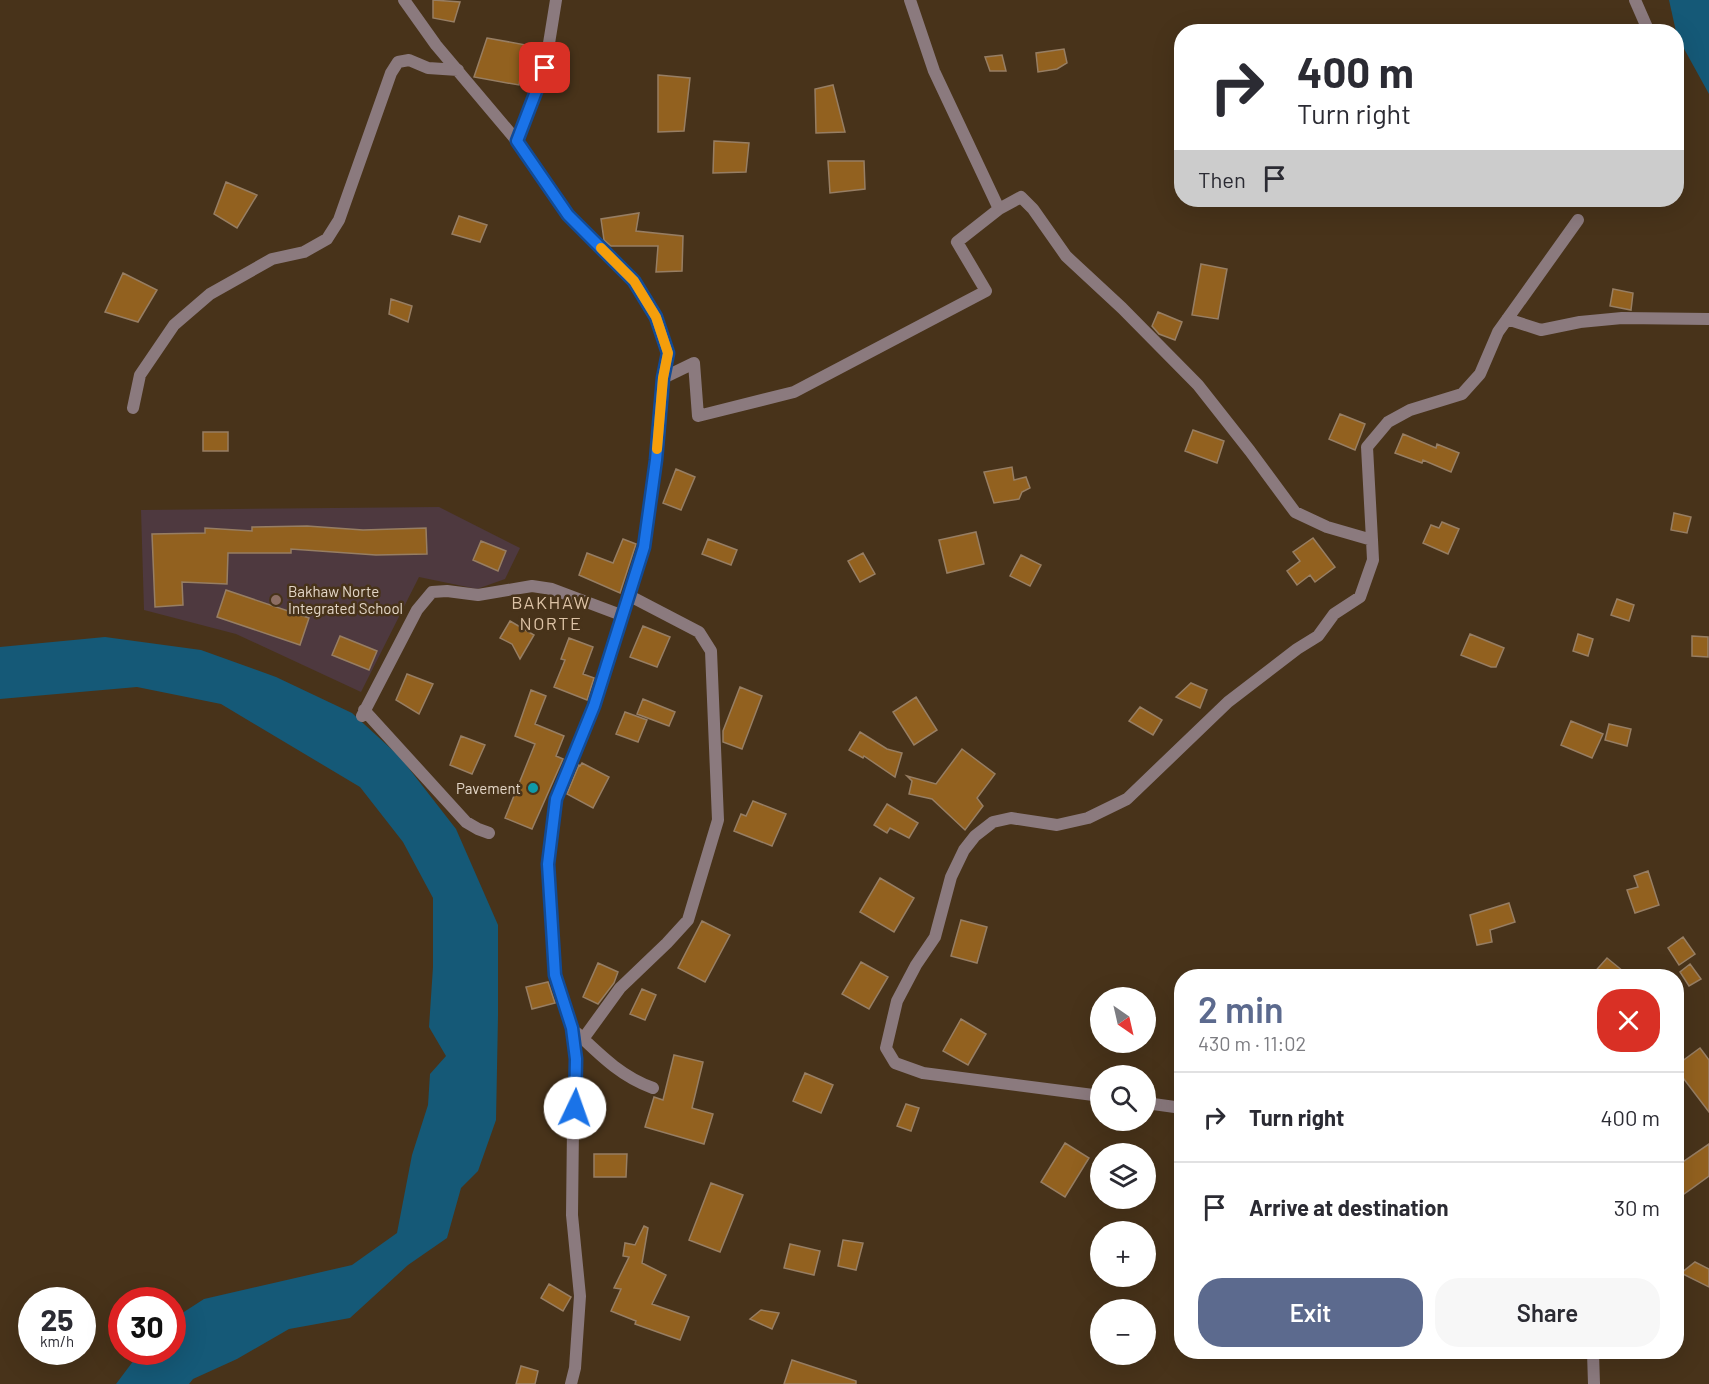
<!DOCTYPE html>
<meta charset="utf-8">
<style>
body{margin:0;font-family:Barlow,sans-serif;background:#f7f7f7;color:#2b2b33;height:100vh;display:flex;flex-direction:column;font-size:22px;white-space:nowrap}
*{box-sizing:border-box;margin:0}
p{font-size:20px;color:#7c7c81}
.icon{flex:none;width:33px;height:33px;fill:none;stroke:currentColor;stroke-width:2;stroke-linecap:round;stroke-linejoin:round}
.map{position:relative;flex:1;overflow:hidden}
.sheet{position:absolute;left:1174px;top:969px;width:510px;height:390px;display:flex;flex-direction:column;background:#fff;border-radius:24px;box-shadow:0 6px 24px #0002}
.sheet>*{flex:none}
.banner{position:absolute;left:1174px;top:24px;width:510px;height:183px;border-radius:24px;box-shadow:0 6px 24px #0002;background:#fff;color:#2b2b33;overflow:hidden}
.needle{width:39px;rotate:146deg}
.tools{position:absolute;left:1090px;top:987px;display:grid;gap:12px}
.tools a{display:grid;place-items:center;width:66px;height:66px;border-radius:50%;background:#fff;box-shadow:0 6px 24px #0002;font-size:30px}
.speed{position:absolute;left:18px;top:1287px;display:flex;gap:12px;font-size:30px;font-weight:700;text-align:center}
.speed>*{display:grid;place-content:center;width:78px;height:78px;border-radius:50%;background:#fff;box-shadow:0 6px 24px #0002;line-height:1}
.speed small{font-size:15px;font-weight:400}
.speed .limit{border:9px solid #d22;background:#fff;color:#111}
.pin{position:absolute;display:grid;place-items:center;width:51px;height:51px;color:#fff;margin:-26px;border-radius:12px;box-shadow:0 3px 9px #0006}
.me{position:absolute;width:66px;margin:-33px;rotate:3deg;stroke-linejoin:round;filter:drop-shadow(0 0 4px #0008)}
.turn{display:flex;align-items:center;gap:21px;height:126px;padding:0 24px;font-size:27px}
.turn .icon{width:78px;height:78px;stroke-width:2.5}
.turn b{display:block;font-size:42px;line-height:51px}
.then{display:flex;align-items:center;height:57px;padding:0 24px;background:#0003;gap:12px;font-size:22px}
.round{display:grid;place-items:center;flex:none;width:63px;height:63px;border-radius:24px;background:#f7f7f7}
.head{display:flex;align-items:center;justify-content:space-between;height:102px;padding:0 24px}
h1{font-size:36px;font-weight:600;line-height:45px;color:#5c6a8e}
.cta{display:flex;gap:12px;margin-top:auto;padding:12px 24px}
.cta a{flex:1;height:69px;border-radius:24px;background:#5c6a8e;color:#fff;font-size:24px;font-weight:600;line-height:69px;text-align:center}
.cta a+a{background:#f7f7f7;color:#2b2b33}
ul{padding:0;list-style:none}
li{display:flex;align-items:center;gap:18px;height:90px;padding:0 24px;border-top:2px solid #e1e1e2}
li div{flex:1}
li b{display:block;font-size:22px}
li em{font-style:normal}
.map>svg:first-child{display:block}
.education{fill:#4e393f}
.water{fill:#155977}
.building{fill:#92611f;stroke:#977e63;stroke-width:1.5}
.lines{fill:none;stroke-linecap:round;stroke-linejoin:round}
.street{stroke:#8b7a7e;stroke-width:12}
.route-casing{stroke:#114b97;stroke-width:15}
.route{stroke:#1a73e8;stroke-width:10}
.slow{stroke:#f59e0b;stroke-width:10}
.education-dot{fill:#8d6e63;stroke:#48331a;stroke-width:2}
.culture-dot{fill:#0f9aa8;stroke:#48331a;stroke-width:2}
.labels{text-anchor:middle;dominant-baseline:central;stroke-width:5;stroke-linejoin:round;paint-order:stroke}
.poi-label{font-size:15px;fill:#e4d7c8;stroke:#48331a;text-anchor:start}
.quarter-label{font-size:18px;letter-spacing:1.5px;fill:#ddc3a6;stroke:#48331a}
</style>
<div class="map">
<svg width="1709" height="1384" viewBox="0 0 1709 1384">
<rect width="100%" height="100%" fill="#48331a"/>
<path class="education" d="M439,507l81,41 -15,31 -28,10 -58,-12 -58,115 -125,-58 -92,-24 -3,-100z"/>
<path class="water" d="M1669,0h40v94l-32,-58z
M105,637l96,13 75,27 76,36 48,44 56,72 42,96v91l-2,104 -18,51 -17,17 -14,50 -39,27 -58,53 -61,11 -52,30 -44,20 -4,5h-73l24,-32h32l1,-33 31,-20 148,-34 45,-32 15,-78 16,-50 2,-31 16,-18 -17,-29 4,-60v-69l-30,-56 -43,-55 -139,-83 -84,-17 -137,12v-52z"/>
<path class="building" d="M433,0l27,2 -6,20 -21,-4z
M487,38l39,7 -7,40 -45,-8z
M1064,49l3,14 -10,6 -19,3 -2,-19z
M1002,55l4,16h-16l-5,-14z
M658,75l32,3 -6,53 -26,1z
M833,85l12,47 -29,1 -1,-44z
M714,141l35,2 -3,29 -33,1z
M828,161h36l1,28 -35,4z
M226,182l31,13 -20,33 -23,-14z
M639,213l-3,18 47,5 -1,35 -26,1 2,-26h-47l-7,-6 -3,-21z
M459,216l28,9 -7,17 -28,-8z
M1201,264l26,5 -9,50 -26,-4z
M123,273l34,17 -19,32 -33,-10z
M1613,289l20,4 -2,17 -21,-4z
M391,299l21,7 -4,16 -19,-8z
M1158,312l24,10 -7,18 -16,-6 -7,-8z
M1340,414l25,10 -10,26 -26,-11z
M1193,430l31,11 -7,22 -32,-12z
M203,432h25v19h-25z
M1403,434l33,14 1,-4 22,9 -8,19 -28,-12 -1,3 -27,-10z
M1012,467l2,13 12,-3 4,11 -8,4 -3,7 -25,4 -10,-31z
M676,469l19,8 -14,33 -18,-7z
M1674,513l17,4 -4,16 -16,-3z
M1442,522l17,7 -11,25 -25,-11 8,-18 8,3z
M307,526l56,4 63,-2 1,26 -51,1 -85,-6v4h-63l-1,31 -45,-2 1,23 -28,2 -3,-73 53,-1v-5l47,3v-4z
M976,532l8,32 -37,9 -8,-33z
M1313,538l22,29 -20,15 -5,-7 -13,10 -10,-14 13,-10 -7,-9z
M623,539l13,5 -16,49 -41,-18 8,-22 26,10z
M708,539l29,11 -6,15 -29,-11z
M481,541l25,10 -8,20 -25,-11z
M863,553l12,21 -15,8 -12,-21z
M1021,555l20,10 -11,21 -20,-10z
M226,590l83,28 -9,27 -83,-28z
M1617,599l17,6 -5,16 -18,-6z
M510,621l24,14 -14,24 -8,-15 -12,-6z
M643,626l27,11 -13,30 -27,-10z
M1470,634l34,14 -8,19h-5l-30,-12z
M1578,634l15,5 -5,17 -15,-5z
M340,636l37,15 -8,19 -37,-15z
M1692,636l16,1v20l-16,-1z
M569,638l24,9 -10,27 11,4 -7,22 -33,-13 11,-27 -4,-1z
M407,674l26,10 -14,30 -23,-14z
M1191,683l16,7 -7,18 -24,-11z
M740,687l22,9 -20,53 -19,-7v-11z
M531,690l15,6 -11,28 29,12 -8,20 7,3 -31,70 -27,-11 30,-74 -20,-8z
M916,697l21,33 -23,15 -21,-33z
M643,699l32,13 -6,14 -32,-12z
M1140,707l22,13 -9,15 -24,-14z
M625,712l22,8 -9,22 -22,-8z
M1571,721l32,13 -11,24 -31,-13z
M1609,724l22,5 -4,17 -22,-6z
M860,732l27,17 15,4 -7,24 -31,-21 -1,2 -14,-8z
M461,736l24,9 -13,29 -22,-9z
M962,749l33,25 -18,24 6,8 -18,24 -33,-31 -23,-5 3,-13 -5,-5 29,8z
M582,763l27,14 -16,31 -26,-14 12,-29 1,1z
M753,801l33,13 -14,32 -38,-15 7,-17 5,2z
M887,804l31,19 -9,15 -19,-10 -3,5 -13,-8z
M1648,871l11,34 -24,8 -8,-23 11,-3 -4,-11z
M880,878l34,20 -20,34 -34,-20z
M1509,903l6,19 -25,8 2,12 -15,3 -7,-30z
M961,920l26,7 -10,36 -26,-7z
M702,921l28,14 -25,47 -27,-14z
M1683,937l12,17 -16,11 -11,-17z
M1607,958l22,18h-38z
M861,962l27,15 -19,32 -27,-15z
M598,963l20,9 -4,11 -16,21 -15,-7z
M1690,964l11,15 -12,7 -9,-14z
M548,982l7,21 -23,6 -6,-22z
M642,989l14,6 -11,25 -15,-6z
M961,1019l25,15 -18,31 -25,-14z
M1700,1048l9,12v52l-32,-42v-5z
M674,1055l29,7 -11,46 21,6 -9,30 -59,-17 9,-30 9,3z
M805,1073l28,12 -12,28 -28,-12z
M906,1104l13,4 -8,23 -14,-5z
M1065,1143l24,15 -24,39 -24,-15z
M1709,1144v32l-32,23v-33z
M594,1154h33l-1,23h-32z
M711,1183l32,12 -23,57 -31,-12z
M644,1226l4,2 -6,35 24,12 -14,29 37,13 -9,23 -45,-16 1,-3 -25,-10 10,-22 -7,-1 15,-31 -6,-1 2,-13 10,2z
M843,1240l20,3 -7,27 -18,-4z
M790,1244l30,7 -6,24 -30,-7z
M1695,1262l14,7v18l-28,-14z
M549,1284l22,13 -8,14 -22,-13z
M761,1310l18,3 -7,16 -22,-10z
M792,1360l64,21v3h-72z
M521,1366l17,5 -3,13h-19z"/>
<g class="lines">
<path class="street" d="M404,0l32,45 81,96 51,74 66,66 22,36 12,36 -5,25 -7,82 -12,87 -50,159 -38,93 -8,65 7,111 17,53 4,31v30l-3,38 -1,88 8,81 -5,72 -4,16
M910,0l24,71 65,138
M1635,0l14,32
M517,141l28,-73 11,-68
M1507,319l34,11 39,-8 42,-4 87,1
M663,378l31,-15 4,53 96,-24 192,-101 -29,-49 42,-33 22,-12 12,12 33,47 56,52 76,77 52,66 45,61 32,15 45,13 1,20 -13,37 -26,17 -16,22 -21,13 -69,53 -101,97 -39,19 -31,7 -46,-7 -18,4 -18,14 -11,14 -13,27 -16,60 -19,28 -19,36 -11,47 9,15 28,10 178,23
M133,408l7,-33 34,-50 36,-31 62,-35 32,-7 23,-13 12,-19 52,-147 7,-11 11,-2 19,8 30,2
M1372,540l-5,-93 21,-25 22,-12 52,-16 18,-20 18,-42 80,-112
M364,710l102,112 12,7 11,4
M362,716l55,-106 15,-18 15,-1 31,4 54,-9 20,3 69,26
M577,1033c24,23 45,44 76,55
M583,1039l37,-51 47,-45 21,-23 30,-100 -7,-169 -12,-19 -71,-37
M1146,1103l36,5
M1593,1352l1,32"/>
</g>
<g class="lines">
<g class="route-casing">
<path id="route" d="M545,68l-28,73 51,74 66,66 22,36 12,36 -5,25 -7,82 -12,87 -50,159 -38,93 -8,65 7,111 17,53 4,31 -1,49"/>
</g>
<use href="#route" class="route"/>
<path class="slow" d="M601,248l33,33 22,36 12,36 -5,25 -6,71"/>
</g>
<circle class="education-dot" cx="276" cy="600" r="6"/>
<circle class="culture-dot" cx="533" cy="788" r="6"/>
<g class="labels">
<g class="poi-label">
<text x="288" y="591">Bakhaw Norte<tspan x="288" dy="17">Integrated School</tspan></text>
<text x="521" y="788" text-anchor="end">Pavement</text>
</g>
<g class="quarter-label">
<text x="551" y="602">BAKHAW<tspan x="551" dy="21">NORTE</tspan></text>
</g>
</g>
</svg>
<div class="tools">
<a><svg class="needle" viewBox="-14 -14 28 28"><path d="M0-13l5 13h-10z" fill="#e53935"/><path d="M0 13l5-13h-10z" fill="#7c7c81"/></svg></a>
<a><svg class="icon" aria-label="search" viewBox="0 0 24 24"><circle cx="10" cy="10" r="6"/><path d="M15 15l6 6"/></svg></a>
<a><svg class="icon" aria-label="layers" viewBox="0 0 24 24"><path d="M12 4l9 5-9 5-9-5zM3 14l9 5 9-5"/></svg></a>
<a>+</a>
<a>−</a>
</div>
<div class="speed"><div>25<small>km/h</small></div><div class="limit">30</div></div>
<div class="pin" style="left:545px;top:68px;background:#d93025"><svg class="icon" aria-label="arrive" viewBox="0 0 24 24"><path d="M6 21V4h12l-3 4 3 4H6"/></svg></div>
<svg class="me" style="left:575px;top:1108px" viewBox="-20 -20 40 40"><circle r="19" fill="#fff"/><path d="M0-13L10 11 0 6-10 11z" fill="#1a73e8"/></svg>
<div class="banner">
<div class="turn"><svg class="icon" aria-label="right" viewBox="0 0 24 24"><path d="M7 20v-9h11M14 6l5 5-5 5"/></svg><div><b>400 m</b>Turn right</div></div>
<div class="then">Then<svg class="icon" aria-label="arrive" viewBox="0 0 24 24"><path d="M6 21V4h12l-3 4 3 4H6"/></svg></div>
</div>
<section class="sheet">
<div class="head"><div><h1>2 min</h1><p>430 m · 11:02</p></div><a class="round" style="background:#d93025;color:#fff"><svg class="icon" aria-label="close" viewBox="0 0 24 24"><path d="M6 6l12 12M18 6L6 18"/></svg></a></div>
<ul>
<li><svg class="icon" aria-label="right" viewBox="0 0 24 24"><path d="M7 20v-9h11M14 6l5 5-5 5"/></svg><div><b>Turn right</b></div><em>400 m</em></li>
<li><svg class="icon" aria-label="arrive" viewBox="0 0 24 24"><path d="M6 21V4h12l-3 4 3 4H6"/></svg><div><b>Arrive at destination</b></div><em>30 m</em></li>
</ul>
<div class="cta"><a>Exit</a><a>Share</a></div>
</section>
</div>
